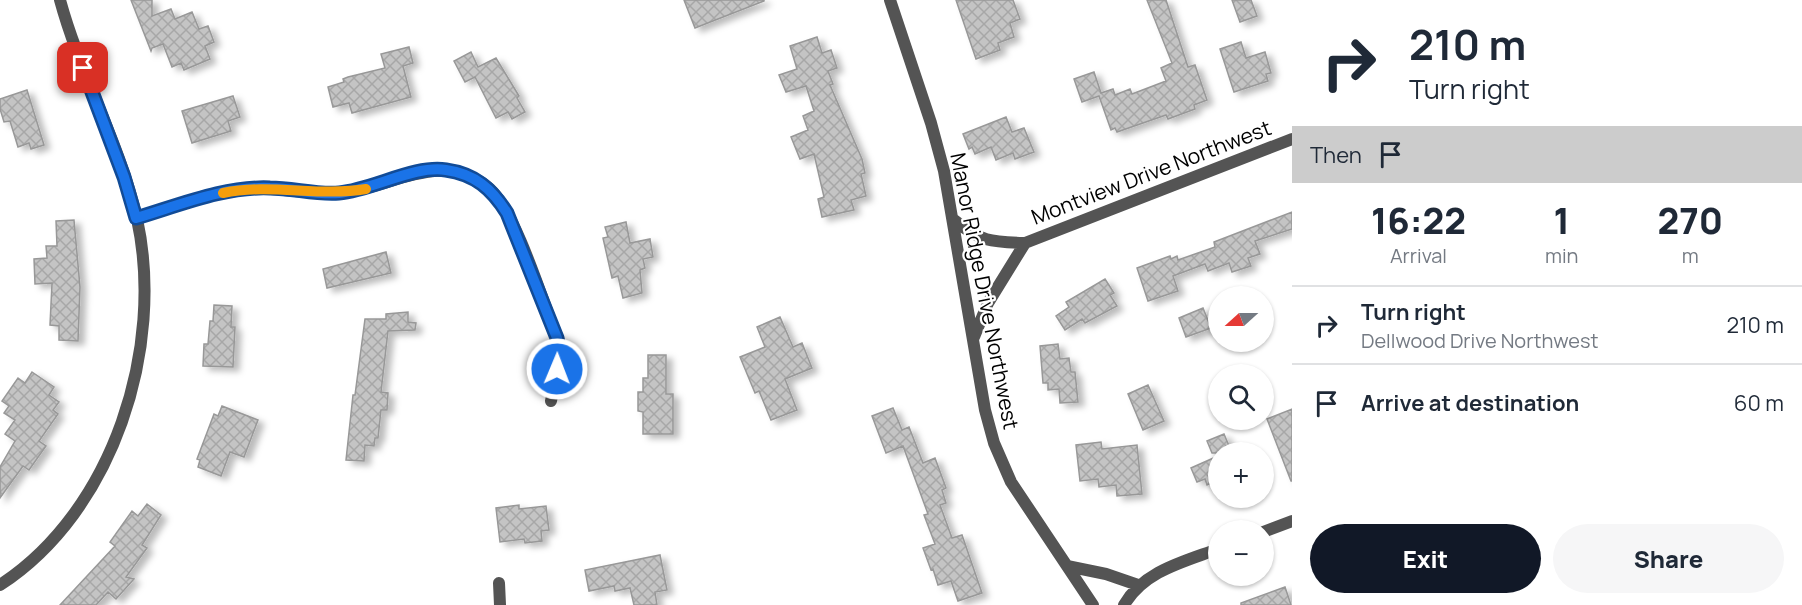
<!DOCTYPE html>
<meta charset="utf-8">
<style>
body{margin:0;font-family:Manrope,sans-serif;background:#f6f6f7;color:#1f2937;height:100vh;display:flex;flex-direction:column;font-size:22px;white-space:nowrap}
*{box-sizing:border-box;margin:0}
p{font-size:20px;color:#747a83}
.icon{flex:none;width:33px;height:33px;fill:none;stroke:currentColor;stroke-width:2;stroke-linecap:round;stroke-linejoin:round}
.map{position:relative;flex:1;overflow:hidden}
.details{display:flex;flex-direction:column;background:#fff;width:510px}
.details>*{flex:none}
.banner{background:#fff;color:#1f2937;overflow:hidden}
.needle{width:39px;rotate:249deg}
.buttons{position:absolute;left:1208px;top:286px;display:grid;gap:12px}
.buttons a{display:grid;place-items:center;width:66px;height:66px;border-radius:50%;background:#fff;box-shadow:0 2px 4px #0004;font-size:30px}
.pin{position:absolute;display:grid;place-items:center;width:51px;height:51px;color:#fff;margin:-26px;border-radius:12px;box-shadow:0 3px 9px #0006}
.me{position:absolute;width:66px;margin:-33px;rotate:1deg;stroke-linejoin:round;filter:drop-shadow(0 0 4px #0008)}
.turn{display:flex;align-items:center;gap:21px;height:126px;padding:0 18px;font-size:27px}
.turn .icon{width:78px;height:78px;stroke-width:2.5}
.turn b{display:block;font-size:42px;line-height:51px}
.then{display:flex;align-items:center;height:57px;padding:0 18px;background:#0003;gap:12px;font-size:22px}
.eta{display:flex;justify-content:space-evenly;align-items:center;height:102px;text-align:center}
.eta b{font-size:36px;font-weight:800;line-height:42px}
.cta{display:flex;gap:12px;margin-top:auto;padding:12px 18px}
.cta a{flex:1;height:69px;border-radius:36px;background:#111827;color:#fff;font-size:24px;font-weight:800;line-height:69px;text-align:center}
.cta a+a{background:#f6f6f7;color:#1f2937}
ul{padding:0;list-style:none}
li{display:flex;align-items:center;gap:18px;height:78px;padding:0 18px;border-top:2px solid #e0e1e3}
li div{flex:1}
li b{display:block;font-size:22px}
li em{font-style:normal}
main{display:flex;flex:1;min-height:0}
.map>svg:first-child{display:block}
.building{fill:url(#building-cross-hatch);stroke:#989898;stroke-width:1.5;filter:url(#shadow)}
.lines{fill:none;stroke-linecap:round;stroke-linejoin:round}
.street{stroke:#545454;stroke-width:12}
.route-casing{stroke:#114b97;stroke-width:15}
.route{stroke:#1a73e8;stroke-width:10}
.slow{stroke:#f59e0b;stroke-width:10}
.labels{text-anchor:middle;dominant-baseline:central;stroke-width:4.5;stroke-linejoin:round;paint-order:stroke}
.street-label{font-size:21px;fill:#000;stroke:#fff}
</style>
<main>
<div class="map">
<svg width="1292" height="605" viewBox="0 0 1292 605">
<defs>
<pattern id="building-cross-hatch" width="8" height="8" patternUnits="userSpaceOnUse" patternTransform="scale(1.5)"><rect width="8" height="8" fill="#c4c4c4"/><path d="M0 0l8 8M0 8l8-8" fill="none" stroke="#a7a7a7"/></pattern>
<filter id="shadow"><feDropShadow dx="6" dy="4" stdDeviation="3" flood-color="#0004"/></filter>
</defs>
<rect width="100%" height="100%" fill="#fff"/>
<path class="building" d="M131,0h21v16l19,-7 4,10 17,-7 7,17 9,-3 6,16 -9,4 5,13 -26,11 -3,-7 -9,4 -9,-23 -11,4 -1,3z
M684,0h80v1l-69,27z
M956,0h57l7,19 -10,4 4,14 -16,6 2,7 -24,9z
M1147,0h19l22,67 7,-2 12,35 -13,5 1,4 -27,10 -2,-4 -49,17 -2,-4 -4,2 -12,-34 -17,6 -8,-23 20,-7 7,21 12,-4 2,6 15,-6 2,5 34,-13 -5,-13 11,-5z
M1232,0h19l6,16 -17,6z
M817,37l5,16 9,-3 6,18 -9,3 5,13 -3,1 32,74 3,14 -4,1 5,22 -15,4 3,10 -32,7 -4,-18 6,-2 -10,-43 -14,5 -9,-22 17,-7 -5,-14 11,-5 -8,-25 -20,6 -7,-17 18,-6 -7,-23z
M1241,42l5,16 19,-6 6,21 -5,1 2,7 -34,11 -14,-43z
M409,47l4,16 -10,3 8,31 -59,16 -3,-10 -16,4 -5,-20 16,-5 -1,-3 5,-2 37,-9 -4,-14z
M471,52l7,15 18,-9 23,38 -2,2 8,14 -13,7 -4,-7 -12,6 -21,-41 -10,5 -11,-21z
M27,90l17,55 -13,4 -2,-6 -11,4 -8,-26 -6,1 -4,-13v-10z
M233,96l7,21 -12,4 3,10 -39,12 -10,-32z
M1006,117l6,15 12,-4 10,24 -19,7 -2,-6 -17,7 -5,-13 -16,7 -3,-7 -3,2 -6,-15z
M1292,212v17l-37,12 5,13 -12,4 3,8 -19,6 -3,-9 -21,8 -3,-7 -32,12 5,15 -30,10 -11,-33 33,-12 1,3 6,-3 1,4 37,-13 -1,-5z
M74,220l6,67 -2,54 -19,-1v-14l-9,-1 2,-42 -17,1 -1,-25 13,-1 -1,-12h11l-1,-25z
M626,222l4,21 20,-4 3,18 -10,2 2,9 -5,2 2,23 -19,5 -5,-22 -6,2 -9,-40 5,-1 -3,-10z
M386,252l5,21 -64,15 -4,-19z
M1105,279l9,14 -4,2 7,11 -32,17 -3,-4 -17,11 -9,-14 13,-9 -3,-5z
M214,305l18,1 -1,21h4l-2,40 -30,-1 1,-22h4l2,-23h3z
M1203,308l8,20 -25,9 -7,-19z
M408,312v10l8,1 -1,7 -27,1 -7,61 7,1 -1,17h-6l-3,28h-3l-1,8 -9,-1 -1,16 -18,-1 7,-65h2l10,-76h21v-5z
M780,317l13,30 9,-4 10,25 -27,11 12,31 -26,10 -12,-29 -4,2 -15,-36 25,-10 -8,-20z
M1058,344l2,15 9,-1 2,14h4l3,30 -18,1 -1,-14 -11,1v-7h-5l-3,-37z
M648,355h18v39h7v40h-30v-22l-5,-1v-19h5v-14h5z
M32,372l22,15 -5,8 10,7 -6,8 5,4 -19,27 7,5 -17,24 -6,-4 -23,32v-31l15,-26 -10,-7 10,-14 -11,-7 5,-7 -7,-5 16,-23 7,5z
M1148,385l16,36 -21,9 -15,-36z
M222,406l36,14 -14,37 -14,-5 -9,24 -23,-9 2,-7 -3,-1 17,-45 4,2z
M893,408l9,22 7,-3 14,36 12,-5 11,30 -4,2 4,13 -6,2 12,33 10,-3 20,58 -24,8 -7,-20 -13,4 -5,-16 -2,1 -8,-22 12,-4 -11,-29 4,-1 -25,-68 -17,7 -14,-37z
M1292,409v72h-1l-24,-62z
M1224,434l8,19h-20l-5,-12z
M1101,442l1,7 35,-4 5,49 -25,2 -1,-11 -17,2 -1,-8 -18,2 -4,-36z
M1218,456v24l-11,5 -2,-6 -8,3 -6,-14z
M147,504l14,11 -19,30 5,3 -21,29 8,2 -18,20 -8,-7 -12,13h-36l55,-59 -5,-4 22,-31 6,5z
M519,505v4l27,-3 3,24 -8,1 1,10 -17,2 -1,-4 -24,3 -4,-34z
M660,555l7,35 -12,2 2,13h-23l-4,-17 -15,3 -1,-5 -25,5 -4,-21z
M1285,587l6,18h-50v-2z"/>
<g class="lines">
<path class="street" d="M890,0l41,123 13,48 41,239 9,33 17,39 82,123
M137,218c34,-10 70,-25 105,-29 32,-3 64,6 96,4 51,-3 105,-46 152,-4 26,24 53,113 67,149l3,15 -9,48
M954,220c27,22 37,22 71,23l267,-104
M974,337l14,-34 37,-60
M1263,532l29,-11
M1067,566l39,8 32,11
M499,583l1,22
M0,585c114,-74 165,-238 137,-366 -17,-76 -57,-145 -77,-219
M1124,605c20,-34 59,-43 94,-56"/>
</g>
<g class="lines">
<g class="route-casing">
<path id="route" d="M83,68l41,109 12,41c44,-13 89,-32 134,-30 23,0 46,7 69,5 34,-3 75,-28 107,-23 29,4 46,19 61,43l50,125 3,15 -3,16"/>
</g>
<use href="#route" class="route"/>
<path class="slow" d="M223,193c48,-10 95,4 143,-4"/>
</g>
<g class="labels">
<g class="street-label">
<text transform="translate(1151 172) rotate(-21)">Montview Drive Northwest</text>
<text transform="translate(985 291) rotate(79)">Manor Ridge Drive Northwest</text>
</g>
</g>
</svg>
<div class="buttons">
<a><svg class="needle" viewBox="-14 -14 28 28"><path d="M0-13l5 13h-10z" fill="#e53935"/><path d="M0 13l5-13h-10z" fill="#747a83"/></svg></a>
<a><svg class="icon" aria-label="search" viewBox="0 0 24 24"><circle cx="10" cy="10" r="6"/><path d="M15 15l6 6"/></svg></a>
<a>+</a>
<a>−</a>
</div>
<div class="pin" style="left:83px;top:68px;background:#d93025"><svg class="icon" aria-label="arrive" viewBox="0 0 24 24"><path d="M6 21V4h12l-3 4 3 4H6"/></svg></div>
<svg class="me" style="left:557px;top:369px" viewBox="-20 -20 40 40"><circle r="17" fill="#1a73e8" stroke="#fff" stroke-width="3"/><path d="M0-11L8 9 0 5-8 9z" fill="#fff"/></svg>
</div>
<section class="details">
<div class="banner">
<div class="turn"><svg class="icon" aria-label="right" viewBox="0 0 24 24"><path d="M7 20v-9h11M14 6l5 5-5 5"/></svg><div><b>210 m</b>Turn right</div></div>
<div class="then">Then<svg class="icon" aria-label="arrive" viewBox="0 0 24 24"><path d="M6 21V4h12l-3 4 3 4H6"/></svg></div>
</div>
<div class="eta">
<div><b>16:22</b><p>Arrival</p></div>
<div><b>1</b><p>min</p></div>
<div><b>270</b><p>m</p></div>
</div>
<ul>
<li><svg class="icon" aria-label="right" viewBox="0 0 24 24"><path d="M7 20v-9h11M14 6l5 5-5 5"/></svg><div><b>Turn right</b><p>Dellwood Drive Northwest</p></div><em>210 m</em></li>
<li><svg class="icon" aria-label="arrive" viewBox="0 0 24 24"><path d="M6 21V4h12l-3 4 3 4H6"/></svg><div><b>Arrive at destination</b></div><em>60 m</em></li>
</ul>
<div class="cta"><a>Exit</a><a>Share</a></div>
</section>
</main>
